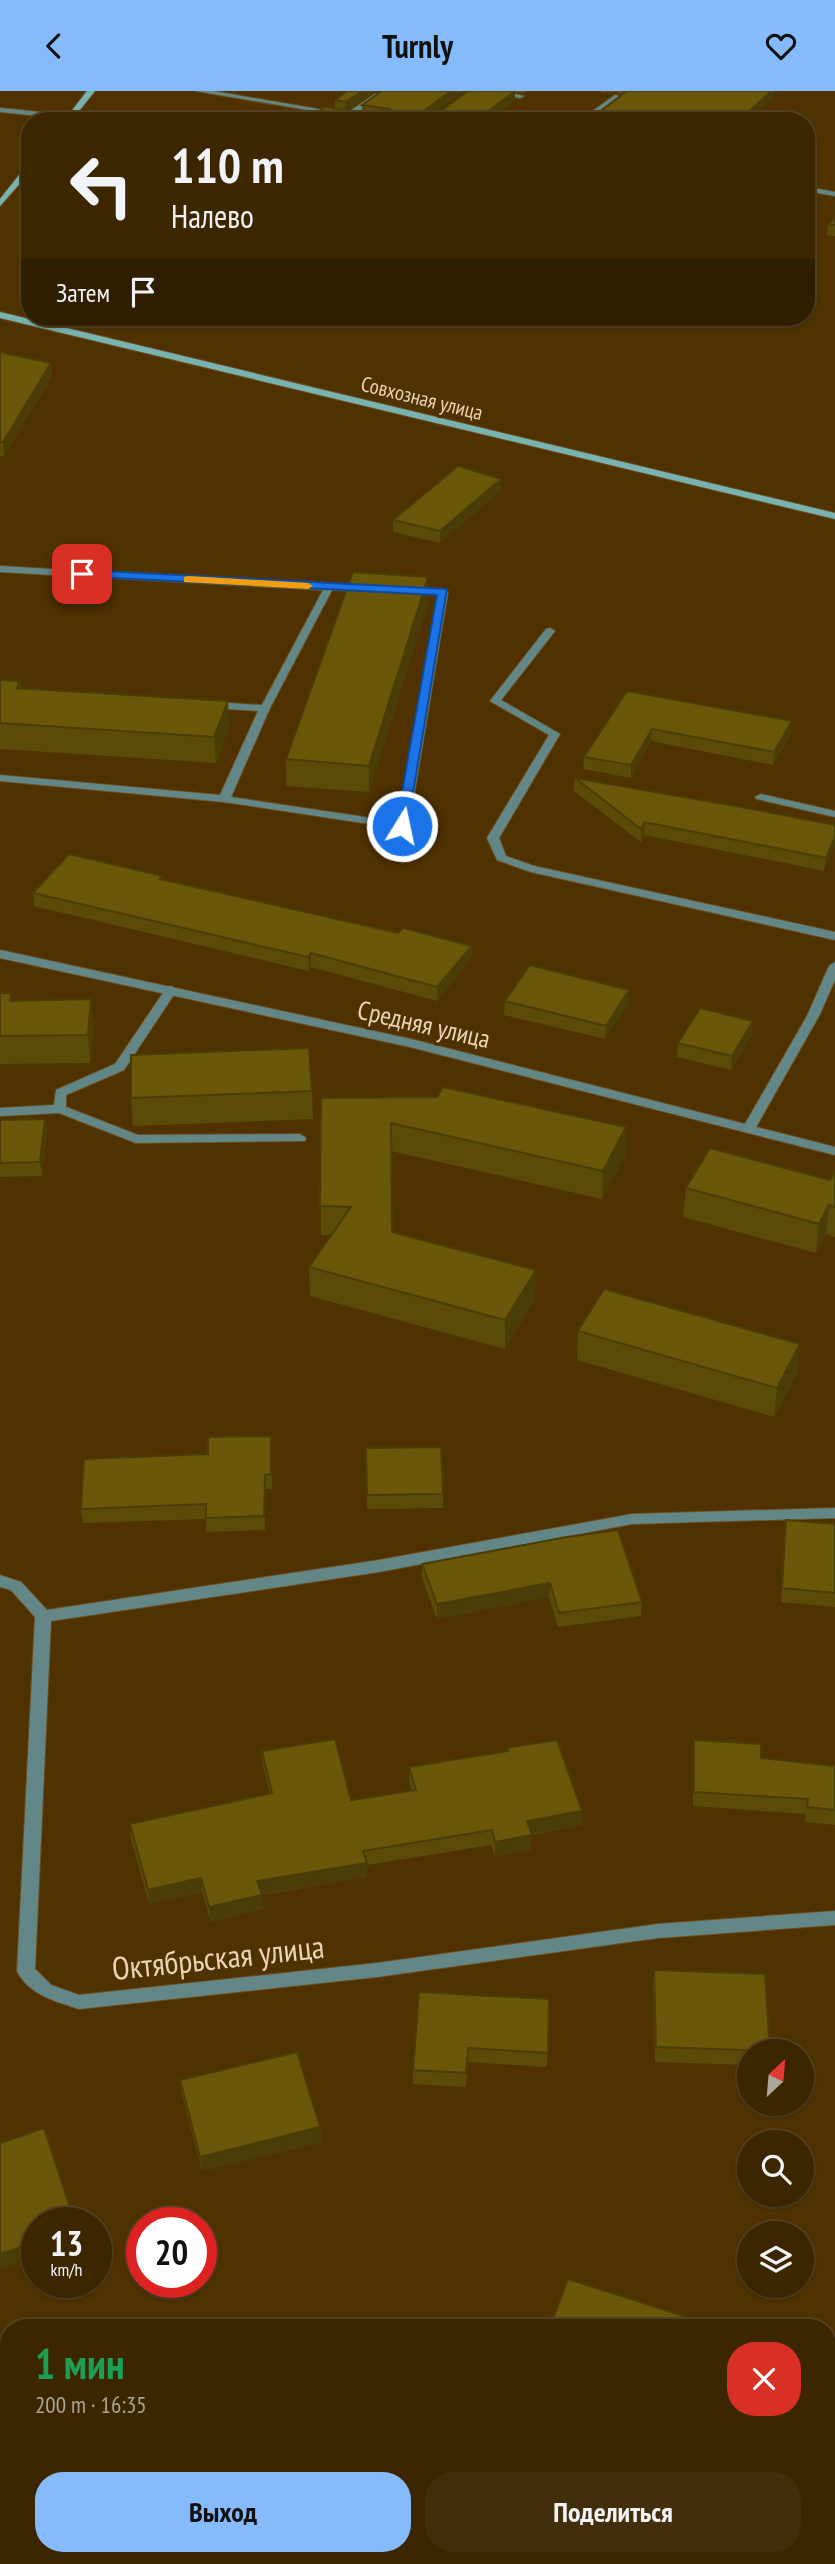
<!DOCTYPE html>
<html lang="ru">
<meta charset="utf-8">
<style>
body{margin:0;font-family:"PT Sans Narrow",sans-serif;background:#422e0a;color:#f1f3f6;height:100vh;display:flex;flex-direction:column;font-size:26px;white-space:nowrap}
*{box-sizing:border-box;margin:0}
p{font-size:23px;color:#aca599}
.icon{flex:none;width:38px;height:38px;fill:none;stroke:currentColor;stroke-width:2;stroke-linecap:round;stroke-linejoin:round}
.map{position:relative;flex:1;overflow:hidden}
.sheet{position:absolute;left:0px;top:2228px;width:836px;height:247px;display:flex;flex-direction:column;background:#3b2600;border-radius:28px 28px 0 0;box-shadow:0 2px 5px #0004,0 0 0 2px #544322}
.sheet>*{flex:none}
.hud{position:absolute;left:21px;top:21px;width:794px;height:214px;border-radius:28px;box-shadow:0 2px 5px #0004,0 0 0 2px #544322;background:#3b2600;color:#f1f3f6;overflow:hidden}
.needle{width:46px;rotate:26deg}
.controls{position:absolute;left:737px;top:1948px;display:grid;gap:14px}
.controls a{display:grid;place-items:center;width:77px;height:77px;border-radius:50%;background:#3b2600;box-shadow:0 2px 5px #0004,0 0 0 2px #544322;font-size:35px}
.speed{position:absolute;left:21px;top:2116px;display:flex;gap:14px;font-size:35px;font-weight:700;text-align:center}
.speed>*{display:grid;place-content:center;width:91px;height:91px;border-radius:50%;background:#3b2600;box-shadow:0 2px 5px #0004,0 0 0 2px #544322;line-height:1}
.speed small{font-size:18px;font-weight:400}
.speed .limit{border:10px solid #d22;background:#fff;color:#111}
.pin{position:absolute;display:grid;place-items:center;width:60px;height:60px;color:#fff;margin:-30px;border-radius:14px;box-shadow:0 4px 10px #0006}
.me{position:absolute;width:77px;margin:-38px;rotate:10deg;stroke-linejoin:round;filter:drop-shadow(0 0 5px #0008)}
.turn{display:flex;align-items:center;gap:24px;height:147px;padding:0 35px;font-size:32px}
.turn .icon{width:91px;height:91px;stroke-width:2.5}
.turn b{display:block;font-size:49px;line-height:60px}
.then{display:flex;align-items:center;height:66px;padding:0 35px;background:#0003;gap:14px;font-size:26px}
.round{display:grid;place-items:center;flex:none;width:74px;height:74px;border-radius:28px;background:#422e0a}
.overview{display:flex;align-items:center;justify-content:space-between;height:119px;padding:0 35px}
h1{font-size:42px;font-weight:700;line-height:52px;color:#1e9e55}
.primary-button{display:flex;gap:14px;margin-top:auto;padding:14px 35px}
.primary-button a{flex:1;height:80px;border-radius:28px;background:#86bbfb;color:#111;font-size:28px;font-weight:700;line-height:80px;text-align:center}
.primary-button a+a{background:#422e0a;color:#f1f3f6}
header{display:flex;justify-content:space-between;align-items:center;height:91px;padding:0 35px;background:#86bbfb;color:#111;font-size:32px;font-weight:700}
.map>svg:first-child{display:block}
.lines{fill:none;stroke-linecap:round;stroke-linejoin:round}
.lane-casing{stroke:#6b4f21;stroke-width:2}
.street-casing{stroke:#6b4f21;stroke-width:2}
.secondary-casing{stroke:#6b4f21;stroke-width:2}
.lane{fill:#638786;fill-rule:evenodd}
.street{fill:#638786;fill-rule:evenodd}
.secondary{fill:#78b3b2;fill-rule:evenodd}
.wall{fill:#5b4b09}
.shaded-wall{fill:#4a3d07}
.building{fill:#6a570a;stroke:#4a3d07;stroke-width:2}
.route{fill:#1a73e8;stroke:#114b97;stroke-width:2}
.slow{fill:#f59e0b}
.labels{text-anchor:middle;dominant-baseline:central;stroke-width:7;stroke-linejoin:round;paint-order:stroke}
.far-street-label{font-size:21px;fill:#ead4b7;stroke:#4f3200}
.street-label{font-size:26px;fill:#ead4b7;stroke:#4f3200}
.near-street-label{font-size:32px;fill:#ead4b7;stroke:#4f3200}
</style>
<header><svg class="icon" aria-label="back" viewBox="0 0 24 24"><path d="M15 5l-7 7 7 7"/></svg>Turnly<svg class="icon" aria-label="heart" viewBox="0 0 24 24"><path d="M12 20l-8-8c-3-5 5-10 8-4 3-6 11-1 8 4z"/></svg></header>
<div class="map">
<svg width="835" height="2473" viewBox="0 0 835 2473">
<rect width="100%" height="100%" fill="#4f3200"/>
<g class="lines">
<g class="lane-casing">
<path id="lane" d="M482,0h18l24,5 -4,2z
M375,3l7,2 -29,21h-6v-4z
M615,4l7,2 -35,24h-8z
M0,17l70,7 4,2 -4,2 -70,-7z
M0,475l367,21 2,2 -5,3 -32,-2 -62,118 -39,89 167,25 40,-227 -29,-2 -5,-3 5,-3 37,3 2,2 -39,234 -6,3 -179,-27 -224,-21v-6l220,20 38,-84 -47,-3 -5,-3 5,-3 51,3 61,-115 -323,-18z
M550,537l5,3 -54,69 59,34 -61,104 7,18 28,10 301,66v8l-304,-68 -34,-12 -10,-22 62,-103 -59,-34 56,-72z
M171,895l6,4 -53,80 -58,25v12l72,28 162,-1 6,4 -1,3 -169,2 -77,-30 -59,3v-8l54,-3 2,-15 59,-26 52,-77z"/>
</g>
<g class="street-casing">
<path id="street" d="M196,0h17l128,22 -4,2z
M807,96l28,5v4l-28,-5z
M761,703l74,17v6l-78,-18 -2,-2z
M0,859l411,89 334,85 62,-108 22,-50 6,-4v18l-16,36 -63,111 79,20v8l-425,-108 -410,-89z
M835,1417v10l-203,6 -253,48 -328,49 -16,348 16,16 28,10 298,-32 281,-39 177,-13v14l-177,13 -281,39 -298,32c-24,-8 -50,-14 -62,-38l18,-354 -24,-27 -11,-3v-12l21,7 26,28 332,-50 253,-46z
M647,2466h33l3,7h-33z"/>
</g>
<g class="secondary-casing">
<path id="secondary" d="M87,0h8l-24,30h-7z
M27,74h3v7l-30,34v-7z
M0,221l835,201v6l-835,-201z"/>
</g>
<use href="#lane" class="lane"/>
<use href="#street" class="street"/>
<use href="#secondary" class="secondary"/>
</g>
<path class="wall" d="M377,0l-30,19 15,3v-8l20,-14h81l-31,23h5l31,-23h59l-3,2 -9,-1v8l-28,21h-182l30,-13v-8z
M601,0h173l-1,6 -25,24h-154v-5l28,-21 -6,-3 -15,1z
M835,127v18l-8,-1 1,-11z
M0,261l51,11 1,14 -48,79h-4z
M500,400l-60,52 -47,-11v-12z
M428,511l-59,190 -83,-6v-27z
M0,589l20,1 1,7 208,39 -13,36 -216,-14z
M627,600l164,43 -18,31 -122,-24 -20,37 -48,-9 1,-12z
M575,687l260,47 -11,46 -180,-36 -3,7 -67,-51z
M163,785v4l235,53 74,13 -1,13 -34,42 -126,-34 -2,4 -275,-65 -1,-13z
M629,899v13l-24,36 -101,-24 1,-14z
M0,902h11l1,8 82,26 -4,36 -90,1z
M752,943l-21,36 -54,-13 1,-14z
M312,1000l1,28 -180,7 -2,-28z
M321,1007l304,58 -23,43 -211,-48 1,81 143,67 -30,50 -195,-53 -1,-29 22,-32h-10z
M45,1028l2,14 -5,43 -42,1v-57z
M835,1080v66l-9,-3 -10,19 -133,-36 3,-29 144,-8z
M578,1240l222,13 -3,30 -23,43 -197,-57z
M271,1345l1,53h-7v41l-59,2v-13l-123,4 -2,-14 127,-55z
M366,1357l77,46v14l-76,1z
M786,1429l49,4v83l-54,-5z
M567,1446l75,65 -1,14 -83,11 -9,-30 -112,22 -15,-41v-14z
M694,1649l67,18 74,8v59l-30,-3 1,-8 -113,-8v-51z
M507,1657l75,77 -51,10v15l-36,6 -4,-11 -124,20v12l-105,18 1,14 -52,13 -9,-30 -53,12 -18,-65 -1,-15 140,-30 -7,-29 -1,-14 89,49 61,-9 -3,-10v-14l98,-16z
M654,1879l95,81v14l-94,-3 -2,-78z
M549,1908l-2,68 -79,-5 -2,25 -53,-3v-14z
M180,1989l140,47 1,15 -119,29 -20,-76z
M828,2265l7,3v157l-7,-3z"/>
<path class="shaded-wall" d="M363,0h14l-31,20 -1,-9z
M451,0h12l-38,28v-9z
M515,0v9l-28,21h-12z
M771,0h3l-1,6 -25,24h-9z
M51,272l1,14 -48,79 -1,-14z
M501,388l-1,12 -60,52v-12z
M428,486v25l-59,190v-26z
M228,610l1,26 -13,36 -2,-26z
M792,630l-1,13 -18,31 1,-13z
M652,638l-1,12 -20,37v-13z
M645,731l-1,13 -3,7v-13z
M835,746v10l-11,24 2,-13z
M472,855l-1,13 -34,42v-14z
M311,862v14l-2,4 -1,-14z
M629,899v13l-24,36 1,-13z
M91,908l3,28 -4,36 -2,-28z
M753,930l-1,13 -21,36 1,-14z
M45,1028l2,14 -5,43 -2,-14z
M626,1036l-1,29 -23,43 1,-28z
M829,1114l-3,29 -10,19 3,-29z
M536,1179l-1,29 -30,50v-29z
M800,1253l-3,30 -23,43 3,-29z
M550,1492l-1,14 -112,22v-15z
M582,1720v14l-56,10 1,-14z
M532,1744l-1,15 -36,6v-14z
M367,1772v14l-109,18 -1,-14z
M201,1787l1,14 -53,12 -1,-14z
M262,1804l1,14 -52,13 -2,-15z
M320,2036l1,15 -119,29 -2,-14z
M37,2151v15l-37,12v-15z"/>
<path class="building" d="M347,0h16l-18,11 -10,-2z
M382,0h69l-26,19v4h12l31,-23h47l-40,30h-170l20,-14 46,7h21l-2,-5 -28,-4z
M627,0h144l-32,30h-118l-27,-5z
M835,127v7l-7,-1z
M0,261l51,11 -48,79h-3z
M458,375l43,13 -61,52 -47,-11z
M353,481l75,5 -59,189 -83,-7z
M0,589l20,1 -3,7 211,13 -14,36 -214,-14z
M627,600l165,30 -18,31 -122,-23 -21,36 -47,-8z
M575,687l177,31 83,16v12l-9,21 -181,-36 -4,7z
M69,763l94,22 -3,3 238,54 5,-5 69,18 -35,41 -126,-34 -3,4 -275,-64z
M530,874l99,25 -23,36 -101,-25z
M0,902h11l-1,8 81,-2 -3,36 -88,1z
M700,917l53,13 -21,35 -54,-13z
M309,957l3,43 -181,7v-43z
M443,996l183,40 -23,44 -212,-48 1,109 144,38 -31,50 -196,-53 42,-60 -31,-1 1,-108 116,-1z
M45,1028l-5,43 -40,1v-43z
M710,1057l120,32 5,-9v36l-6,-2 -10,19 -133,-36z
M604,1198l196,55 -23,44 -199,-57z
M271,1345v38l-6,1 -1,41 -58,2v-14l-125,5 3,-50 124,-5v-17z
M441,1356l2,47 -76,1 -1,-47z
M786,1429l49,4v69l-53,-5z
M618,1439l24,72 -83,11 -9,-30 -113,21 -15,-40 145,-27z
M335,1648l16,61 65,-10 -7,-23 99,-16 -1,-3 50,-8 25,71 -55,10 5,14 -37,7 -3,-12 -129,21 4,12 -110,18 5,14 -53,12 -8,-29 -53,12 -18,-66 142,-31 -10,-42z
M694,1649l67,4v14l74,8v44l-28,-3 1,-8 -114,-7z
M654,1879l111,4 5,77 -114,-4z
M419,1901l130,7 -1,54 -80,-5 -2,25 -53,-3z
M297,1961l23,75 -120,30 -20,-77z
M44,2037l31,95h-38v19l-37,12v-111z
M568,2188l150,48h-168z
M828,2265l7,3v142l-7,-3z
M504,2466h118l14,7h-135z"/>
<path class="route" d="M82,479l365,19 -40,240 -5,1 -6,-4 41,-231 -359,-19v-5z"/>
<path class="slow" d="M188,485l120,7 5,3 -5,3 -124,-7v-5z"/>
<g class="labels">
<g class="far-street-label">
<text transform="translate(422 307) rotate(14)">Совхозная улица</text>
</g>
<g class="street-label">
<text transform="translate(424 933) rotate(13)">Средняя улица</text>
</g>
<g class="near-street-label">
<text transform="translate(218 1866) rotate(-6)">Октябрьская улица</text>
</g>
</g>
</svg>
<div class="controls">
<a><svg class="needle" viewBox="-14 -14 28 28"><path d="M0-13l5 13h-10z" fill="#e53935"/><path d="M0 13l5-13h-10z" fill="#aca599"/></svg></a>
<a><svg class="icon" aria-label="search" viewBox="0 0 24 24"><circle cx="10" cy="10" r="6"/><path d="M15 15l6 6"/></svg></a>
<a><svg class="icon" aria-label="layers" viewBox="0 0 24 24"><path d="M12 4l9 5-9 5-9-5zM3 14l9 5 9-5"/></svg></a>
</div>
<div class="speed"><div>13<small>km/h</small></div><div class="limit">20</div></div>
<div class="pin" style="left:82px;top:483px;background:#d93025"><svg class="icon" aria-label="arrive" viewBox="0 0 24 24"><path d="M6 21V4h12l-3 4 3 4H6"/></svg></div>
<svg class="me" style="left:402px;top:735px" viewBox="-20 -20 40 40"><circle r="17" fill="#1a73e8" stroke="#fff" stroke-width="3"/><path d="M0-11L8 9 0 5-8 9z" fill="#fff"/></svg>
<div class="hud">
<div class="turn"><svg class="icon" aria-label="left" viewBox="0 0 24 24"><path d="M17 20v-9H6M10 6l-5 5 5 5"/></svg><div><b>110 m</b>Налево</div></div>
<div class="then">Затем<svg class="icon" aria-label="arrive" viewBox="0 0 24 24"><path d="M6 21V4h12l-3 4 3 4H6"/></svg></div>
</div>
<section class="sheet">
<div class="overview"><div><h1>1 мин</h1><p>200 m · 16:35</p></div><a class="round" style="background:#d93025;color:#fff"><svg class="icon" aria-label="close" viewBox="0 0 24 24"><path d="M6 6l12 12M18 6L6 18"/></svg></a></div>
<div class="primary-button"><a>Выход</a><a>Поделиться</a></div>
</section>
</div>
